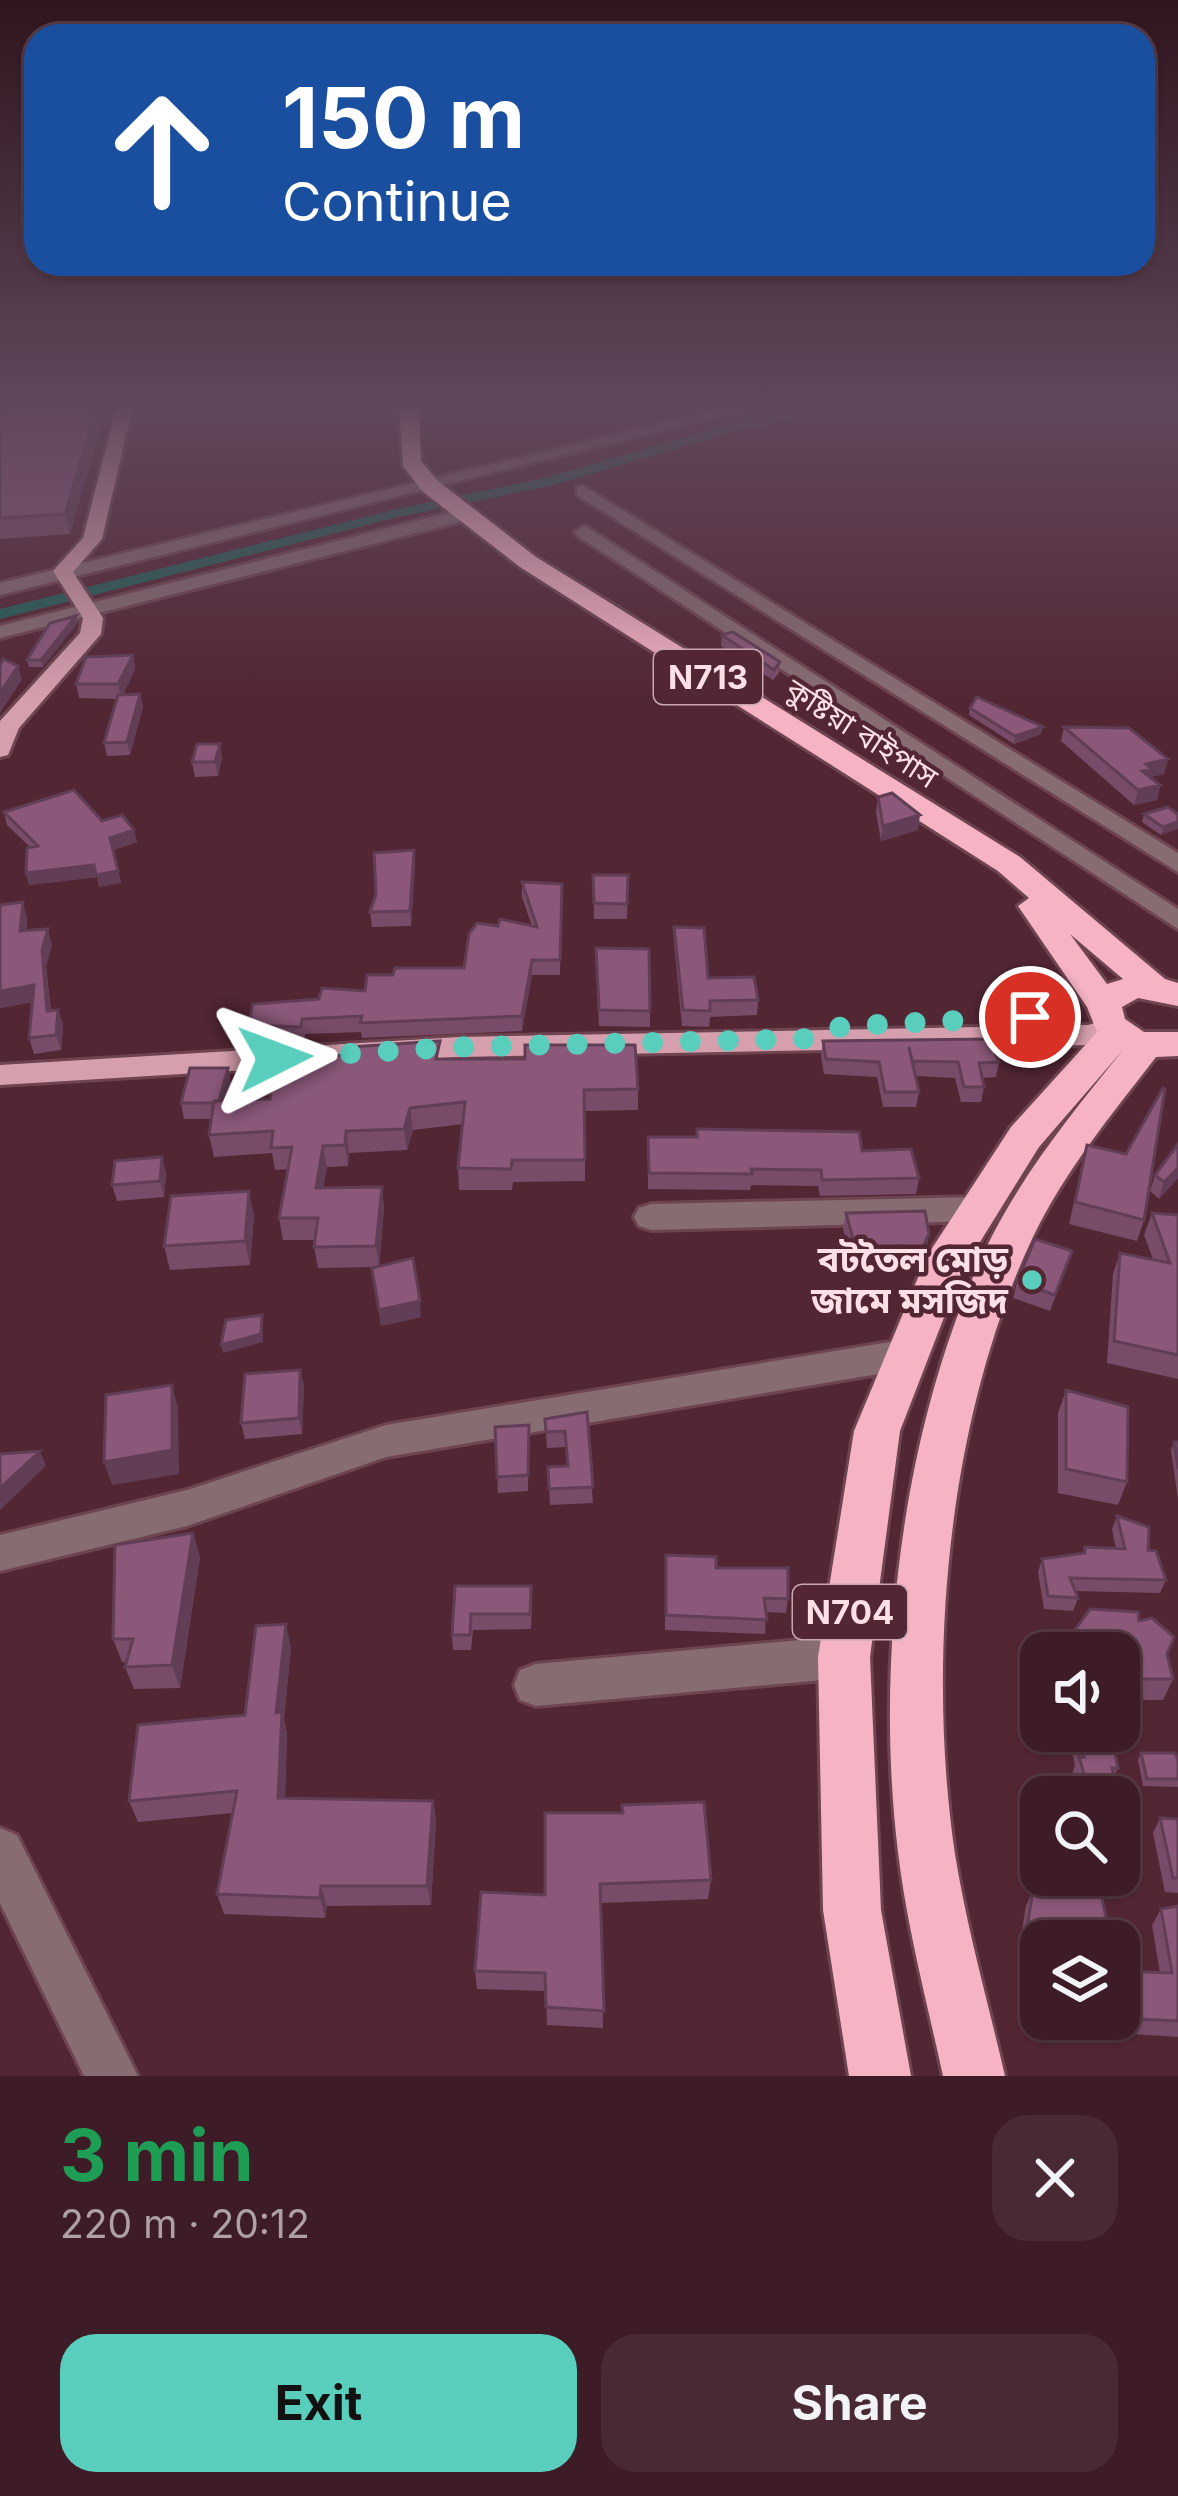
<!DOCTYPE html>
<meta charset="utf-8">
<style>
body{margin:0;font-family:Inter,"Noto Sans Bengali",sans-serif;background:#492933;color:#f1f3f6;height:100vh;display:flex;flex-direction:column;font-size:45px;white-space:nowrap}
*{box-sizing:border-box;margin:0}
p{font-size:39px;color:#ada1a7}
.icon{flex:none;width:66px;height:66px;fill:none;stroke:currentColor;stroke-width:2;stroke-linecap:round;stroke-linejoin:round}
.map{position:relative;height:2076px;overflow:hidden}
.drawer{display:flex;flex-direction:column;background:#3e1c27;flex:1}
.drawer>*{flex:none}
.guide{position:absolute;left:24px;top:24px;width:1131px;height:252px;border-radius:36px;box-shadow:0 3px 9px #0004,0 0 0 3px #573a44;background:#1a4fa0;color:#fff;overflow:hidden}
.tools{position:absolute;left:1020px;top:1632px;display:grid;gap:24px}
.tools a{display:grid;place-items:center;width:120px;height:120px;border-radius:24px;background:#3e1c27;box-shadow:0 3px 9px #0004,0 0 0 3px #573a44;font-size:60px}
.pin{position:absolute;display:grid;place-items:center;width:102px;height:102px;color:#fff;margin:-51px;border:6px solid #fff;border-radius:50%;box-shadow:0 3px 12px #0007}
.me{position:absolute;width:132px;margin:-66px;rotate:87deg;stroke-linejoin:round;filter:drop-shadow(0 0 9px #0008)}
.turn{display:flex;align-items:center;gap:42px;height:252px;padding:0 60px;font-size:54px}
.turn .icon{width:156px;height:156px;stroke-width:2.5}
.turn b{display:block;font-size:84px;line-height:102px}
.round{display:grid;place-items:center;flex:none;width:126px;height:126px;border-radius:36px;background:#492933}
.headline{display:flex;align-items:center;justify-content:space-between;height:204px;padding:0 60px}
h1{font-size:72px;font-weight:700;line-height:90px;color:#1e9e55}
.button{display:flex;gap:24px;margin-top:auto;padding:24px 60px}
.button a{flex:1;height:138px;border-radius:36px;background:#5acebc;color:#111;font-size:48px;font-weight:700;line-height:138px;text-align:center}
.button a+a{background:#492933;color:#f1f3f6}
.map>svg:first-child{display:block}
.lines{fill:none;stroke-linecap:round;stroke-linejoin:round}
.canal{fill:#225f56;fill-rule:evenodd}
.minor-casing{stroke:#6e4450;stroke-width:6}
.major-casing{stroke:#6e4450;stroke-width:6}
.highway-casing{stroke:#6e4450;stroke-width:6}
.minor{fill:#876c72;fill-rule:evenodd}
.major{fill:#d69fad;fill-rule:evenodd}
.highway{fill:#f5b3c4;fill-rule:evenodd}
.wall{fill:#784c68}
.shaded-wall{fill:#613e55}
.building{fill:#8b5879;stroke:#613e55;stroke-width:3}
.route{stroke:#5acebc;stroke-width:21;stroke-dasharray:0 37.8}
.poi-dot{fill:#5acebc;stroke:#532634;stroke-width:4.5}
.labels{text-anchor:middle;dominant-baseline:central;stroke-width:9;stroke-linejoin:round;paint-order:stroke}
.far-street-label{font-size:30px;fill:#fddfe6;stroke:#532634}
.shield{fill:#532634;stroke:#caa8b1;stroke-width:3}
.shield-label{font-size:33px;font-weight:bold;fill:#fddfe6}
.poi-label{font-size:36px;font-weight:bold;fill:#fddfe6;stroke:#532634;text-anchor:end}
</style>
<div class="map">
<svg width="1178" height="2076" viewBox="0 0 1178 2076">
<rect width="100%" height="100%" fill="#532634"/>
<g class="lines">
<path class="canal" d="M810,409h27l-108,24 -176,52 -159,33 -394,101v-10l393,-99 152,-32 182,-53z"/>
<g class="minor-casing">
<path id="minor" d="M721,409h28l-749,186v-12z
M583,486l595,367v19l-601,-377v-8z
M464,509l7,2v8l-471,119v-12z
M585,526l593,383v20l-600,-393 -3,-4z
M979,1197l12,3 5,9 -5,9 -12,3 -328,9 -12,-4 -5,-9 5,-9 12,-4z
M908,1339l13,5 5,10 -5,10 -13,5 -522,88 -199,69 -187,45v-36l187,-45 199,-65z
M844,1636l15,6 7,15 -7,15 -15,6 -308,28 -16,-6 -6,-15 6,-15 16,-6z
M0,1828l17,7 121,241h-54l-84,-173z"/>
</g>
<g class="major-casing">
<path id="major" d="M116,409h16l-30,130 -29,33 30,46 -2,16 -82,94 -11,27 -8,2v-36l80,-88 3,-15 -30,-47 30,-33z
M1112,1018l15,10 -4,7 -34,10 -630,12 -459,28v-20l459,-28 629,-12z"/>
</g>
<g class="highway-casing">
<path id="highway" d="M399,409h20l2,52 17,20 98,76 484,300 145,122 13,4v23l-40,-8 -16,9 3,12 19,13h34v24l-22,1c-44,57 -92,115 -123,180 -85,179 -107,422 -78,617 12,75 33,148 50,222h-62c-16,-74 -36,-148 -45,-224 -24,-196 5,-438 94,-616 35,-68 83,-127 131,-186l-84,97 -77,124 -62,160 -30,226 11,253 30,166h-62l-26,-166 -5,-253 36,-226 73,-175 84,-129 86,-95 -10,-25 -69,-101 11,-8 -31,-27 -478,-304 -98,-76 -19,-25zM1070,934l53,45 -16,5z"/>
</g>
<use href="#minor" class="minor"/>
<use href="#major" class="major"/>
<use href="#highway" class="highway"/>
</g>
<path class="wall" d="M0,409h106l-36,125 -70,5z
M77,623l-34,44h-14l-2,-7z
M722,635l58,27 -1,11 -6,7 -52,-34z
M133,655l2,14 -12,26 17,-1 3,13 -13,48 -23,1 -3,-13 13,-44 -38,-1 -3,-14z
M970,708l71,26 -27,10 -45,-29z
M1064,727l104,32 -4,15 -14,3 10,8 -3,15 -23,5 -73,-64z
M222,758l-4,18 -23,1 -3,-15z
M878,797l40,33 -37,11 -5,-29z
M4,812l98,9 35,21 -24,8 8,33 -22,4 -2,-10 -68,8 -3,-12 4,-26 -23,-22z
M1144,814h34l-17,21 -19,-13z
M414,850l1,15 -4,61 -39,1 -2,-15z
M593,875h35l-1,44h-33z
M522,882l40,2 -2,91h-28l-10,56 -160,7 -1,-6 -56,2 -1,8 -53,-1 -3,-16 71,-26 46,-8 28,-16 71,-7 34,-42h34l-10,-29z
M0,905l27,13 -1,12 26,15 -6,21 5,45 7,-1 5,15 -2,25 -27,4 -5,-16 4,-36 -33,6z
M674,927l34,51 50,22 -1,15 -47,2 -1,10 -27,-1 -8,-83z
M596,948l54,63v16l-51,-1z
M823,1041l176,21 -3,15 -14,1 2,9 -3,15h-20l-6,-24 -40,-2 4,16 -3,15h-33l-6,-30 -53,-3 -3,-18z
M297,1050l2,7 142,2 197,30v21l-53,1v70l-72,1 -1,8h-53l-1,-22 5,-44 -50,6 -6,20 -58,3 -1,13 -21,1 -4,21 59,-1 2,22 -5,58 42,50 -40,9 -9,-58 4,-1 -58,1 -4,-21 1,-7h-32l-4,-22 9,-49 -13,1 -3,-17 -58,4 -5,-22 3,-16h-28l-3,-16 47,-35 3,16 -4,17 43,-2z
M697,1129l165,22 57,27 -3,16 -96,2 -2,-10 -67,-1 -1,5 -102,-1v-52h48z
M1178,1144v34l-19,21 -9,-8 5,-16z
M1087,1145l39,9 18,66 -7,21 -68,-17z
M166,1173l-2,24 -47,4 -5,-16z
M846,1213l83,21 -3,16 -9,18 -63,-1 -11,-38z
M1152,1213l26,2v164l-71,-16 6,-89 7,-21 33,6 -9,-24z
M254,1215l-4,50 -80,5 -6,-24z
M1072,1251l-22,60 -37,-13 4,-16z
M300,1370l4,16 -2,48 -57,5 -4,-16z
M1066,1390l61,92 -9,23 -60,-12v-80z
M587,1412l6,91 -43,2 -2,-38 19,-1 -1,-19 -19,1 -2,-29z
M529,1425l-1,66 -30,2 -3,-66z
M1174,1442h4v57l-7,-49z
M1117,1516l31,34 18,30 -6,13 -85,-2 3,7 -5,13 -29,-2 -6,-37 4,-13 41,-5 2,-7 31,2 -4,-20z
M193,1533l7,24 -20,131 -46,1 -9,-22 1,-5h-4l-9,-23z
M716,1568l72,31 -2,14 -20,-1 -1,22 -100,-4v-60z
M455,1586l77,16 -1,27 -58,1 -2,20h-18l-1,-15z
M1139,1621l28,33 6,25 -10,21h-44v-47h-78v23l-7,-5 8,-21 30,-16z
M291,1647l-7,72 3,15 -2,64 148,3 3,20 -5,84 -104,1 -2,12 -101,-4 -7,-20 16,-81 -95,9 -9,-21 116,-86z
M1078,1731h24l2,12 14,25 -4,8 24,98 -9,16 -29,-2 11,53h-70v10l-21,-8 6,-37 7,-16h5l-9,-65 7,-17 5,1v66h78v-78h-41l-6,-23 3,-8 -4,-20z
M1141,1753l37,8v26l-35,-1 -5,-26z
M545,1813l166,67 -3,19 -107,4 2,125 -56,-3 -1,-34 -69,-2 -2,-18 70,-76z
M1160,1818l18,1v74l-13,-1 -12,-59z
M1178,1906v131l-92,-6 -2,-12h35v-48l41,2 -8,-48 9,-16z"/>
<path class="shaded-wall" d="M96,409h10l-36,125 -5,-20z
M76,616l1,7 -34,44 -2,-7z
M133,655l2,14 -14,30 -3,-15z
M18,666l4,14 -22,33v-20z
M140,694l3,13 -13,48 -3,-13z
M1043,727l-2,7 -27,10 1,-8z
M220,744l2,14 -4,18 -3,-14z
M1168,759l-4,15 -14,3 -11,8 7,-21z
M1160,785l-3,15 -23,5 4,-15z
M920,815l-2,15 -37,11 2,-15z
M1178,822v7l-17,6 2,-8z
M134,830l3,12 -25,8 -2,-12z
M414,850l1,15 -4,61 -1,-15z
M94,865l24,6 3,12 -22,4 -2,-10 -68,8 -3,-12z
M23,902l4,16 -2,28 -5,-15z
M48,929l4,16 -6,21 6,61 -5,-16 -5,-61z
M532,960v15l-10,56v-15z
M34,985l5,16 -39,7v-17z
M58,1010l5,15 -2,25 -5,-15z
M228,1068l3,16 -9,35 -3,-16z
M410,1108l3,22 -6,20 -3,-21z
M346,1131l3,22 -1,13 -3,-21z
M323,1146l4,21 -7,43 -4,-22z
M162,1157l4,16 -2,24 -4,-16z
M1178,1168v10l-19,21 5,-17z
M382,1187l2,22 -5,58 -3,-21z
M249,1191l5,24 -4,50 -5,-24z
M929,1234l-3,16 -9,18 4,-17z
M420,1301l1,16 -40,9 -2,-16z
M262,1315l1,27 -40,11 -2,-8z
M300,1370l4,16 -2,48 -3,-16z
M172,1385l6,23 1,66 -67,11 -8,-23z
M40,1451l6,15 -46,44v-22z
M193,1533l7,24 -20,131 -8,-23z
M286,1624l5,23 -7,72 3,15 -3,85 -6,-21 -2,-85z
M433,1801l3,20 -5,84 -4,-19z
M321,1886l6,20 -2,12 -5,-20z"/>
<path class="building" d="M0,409h96l-31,105 -65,4z
M76,616l-35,44h-14l23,-37z
M733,632l47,30 -6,8 -52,-35z
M133,655l-15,29h-42l10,-27z
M3,659l15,7 -18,27v-27z
M140,694l-13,48 -23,1 14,-48z
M977,697l66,30 -28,9 -45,-28z
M1064,727l65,1 39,31 -22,5 6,5 -10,2 18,14 -22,5z
M197,744h23l-5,18h-23z
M74,790l28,31 20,-6 12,15 -24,8 8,33 -22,4 -2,-10 -68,8 1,-25 11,-2 -34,-34z
M892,793l28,22 -37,11 -5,-29z
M1168,807l10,7v8l-15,5 -19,-13z
M414,850l-4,61 -40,1 6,-18 -2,-41z
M593,875h35l-1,29 -33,-1z
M522,882l40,2 -2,76h-28l-10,56 -162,7 2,-7 -60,3 -1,8 -53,-2 5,-21 66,-5 3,-11 43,3 2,-16h26l2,-7h69l5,-34 8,-11 21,3 2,-7 37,8z
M23,902l-3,29 28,-2 -6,21 5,61 11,-1 -2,25 -27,3 5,-53 -34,6v-86z
M674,927l30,1 4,50 46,-1 4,23 -48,1v10l-27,-1z
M596,948l53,1 1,62 -51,-1z
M989,1039l10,23 -20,1 5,24h-20l-6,-25 -46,-1 -3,-14 10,45h-34l-6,-30 -53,-3 -3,-18z
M440,1041l-4,18h89v-14h110l3,44 -54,1 1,70h-73l-1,9 -53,-1 7,-66 -55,6 -6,21 -58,2 -1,14 -22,1 -7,42 66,-1 -6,59 -62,1 4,-29h-39l13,-71 -21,1 2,-17 -64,4 5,-34 56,-2 6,-48 21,-1v7l51,-2 3,-8z
M190,1068h38l-9,33 -5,2h-33z
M1163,1088l2,1 -21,131 -69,-18 12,-57 39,9z
M697,1129l162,3 3,19 49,-2 8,29 -97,2 -1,-10 -70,-1 1,5 -103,-1 -1,-36h49z
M1178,1144v24l-14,14 -9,-7z
M162,1157l-2,24 -48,4 3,-24z
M249,1191l-4,50 -81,5 7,-50z
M925,1211l4,23 -8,17 -65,-1 -10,-37z
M1152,1213l26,2v140l-64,-14 6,-88 50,10z
M1035,1239l37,12 -17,44 -38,-13z
M413,1258l7,43 -41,9 -7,-42z
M262,1315l-1,19 -40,11 5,-25z
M300,1370l-1,48 -58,5 4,-49z
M172,1385v65l-68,12 2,-67z
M1066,1390l62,17 -1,75 -61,-13z
M587,1412l6,75 -44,2 -1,-22 20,-1 -3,-35 -19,1 -1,-13z
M529,1425l-1,50 -31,2 -2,-50z
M1174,1442h4v27z
M40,1451l-40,37v-34z
M1117,1516l32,11 -1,23 8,1 10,29 -96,-2 8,20 -30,-2 -6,-37 43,-6v-6l40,2z
M193,1533l-21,132 -47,2 8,-28h-20l2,-94z
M666,1555l50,2v11h72v31l-24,-1 3,22 -101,-5z
M455,1586h76l-1,28h-59l-1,21h-18z
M1090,1609l48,3 1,9 13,-3 22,19 -7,17 6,25h-54v-26h-73l-4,-3 15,-16h15z
M286,1624l-10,89 6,-1 -4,86 155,3 -6,85h-106l-1,12 -103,-4 20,-103 -108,10 9,-76 107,-10 11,-89z
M1079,1731h23l2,12h9l5,25h-6l26,106 -19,-2v-75h-28l-12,-40h5z
M1141,1753h34l3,8v18h-31z
M704,1802l7,78 -111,4 4,127 -58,-4 -1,-34 -70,-2 6,-79 64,3v-82h78l-1,-8z
M1036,1808l5,1v34z
M1160,1818l18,1v59h-5z
M1046,1875h51l14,66h-48l-36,-13 6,-38h15z
M1178,1906v115l-59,-3v-47l53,2 -11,-64z"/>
<linearGradient id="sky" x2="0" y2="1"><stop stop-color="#2e151d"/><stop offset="0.58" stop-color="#60475c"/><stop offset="1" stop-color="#60475c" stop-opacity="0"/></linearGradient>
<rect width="1178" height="700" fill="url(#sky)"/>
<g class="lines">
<path class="route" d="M275,1058l183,-11 345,-8 41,-13 186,-9"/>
</g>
<circle class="poi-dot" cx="1032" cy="1280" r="12"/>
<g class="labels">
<g class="far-street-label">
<text transform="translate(862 733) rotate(33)">কুষ্টিয়া বাইপাস</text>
</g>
<g class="shield">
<rect x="654" y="650" width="108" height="54" rx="9"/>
<rect x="793" y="1585" width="114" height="54" rx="9"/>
</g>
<g class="shield-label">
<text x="708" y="677">N713</text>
<text x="850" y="1612">N704</text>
</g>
<g class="poi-label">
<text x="1008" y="1259">বটতৈল মোড়<tspan x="1008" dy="41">জামে মসজিদ</tspan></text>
</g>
</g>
</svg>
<div class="tools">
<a><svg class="icon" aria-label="sound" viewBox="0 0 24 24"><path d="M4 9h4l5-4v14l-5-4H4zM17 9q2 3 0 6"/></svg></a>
<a><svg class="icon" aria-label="search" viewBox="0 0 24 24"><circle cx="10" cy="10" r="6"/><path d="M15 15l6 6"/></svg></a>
<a><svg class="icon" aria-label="layers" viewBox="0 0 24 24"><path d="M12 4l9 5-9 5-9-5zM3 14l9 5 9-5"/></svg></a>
</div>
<div class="pin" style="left:1030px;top:1017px;background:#d93025"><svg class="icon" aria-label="arrive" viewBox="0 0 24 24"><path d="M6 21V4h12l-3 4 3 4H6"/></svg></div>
<svg class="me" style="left:275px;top:1058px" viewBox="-20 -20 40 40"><path d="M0-17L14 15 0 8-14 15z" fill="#5acebc" stroke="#fff" stroke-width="4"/></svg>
<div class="guide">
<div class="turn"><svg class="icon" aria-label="ahead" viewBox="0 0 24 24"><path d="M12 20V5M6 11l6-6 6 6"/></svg><div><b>150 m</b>Continue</div></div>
</div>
</div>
<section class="drawer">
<div class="headline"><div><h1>3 min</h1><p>220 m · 20:12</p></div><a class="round"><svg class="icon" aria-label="close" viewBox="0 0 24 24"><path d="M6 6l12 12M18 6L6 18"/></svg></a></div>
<div class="button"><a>Exit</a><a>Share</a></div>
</section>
